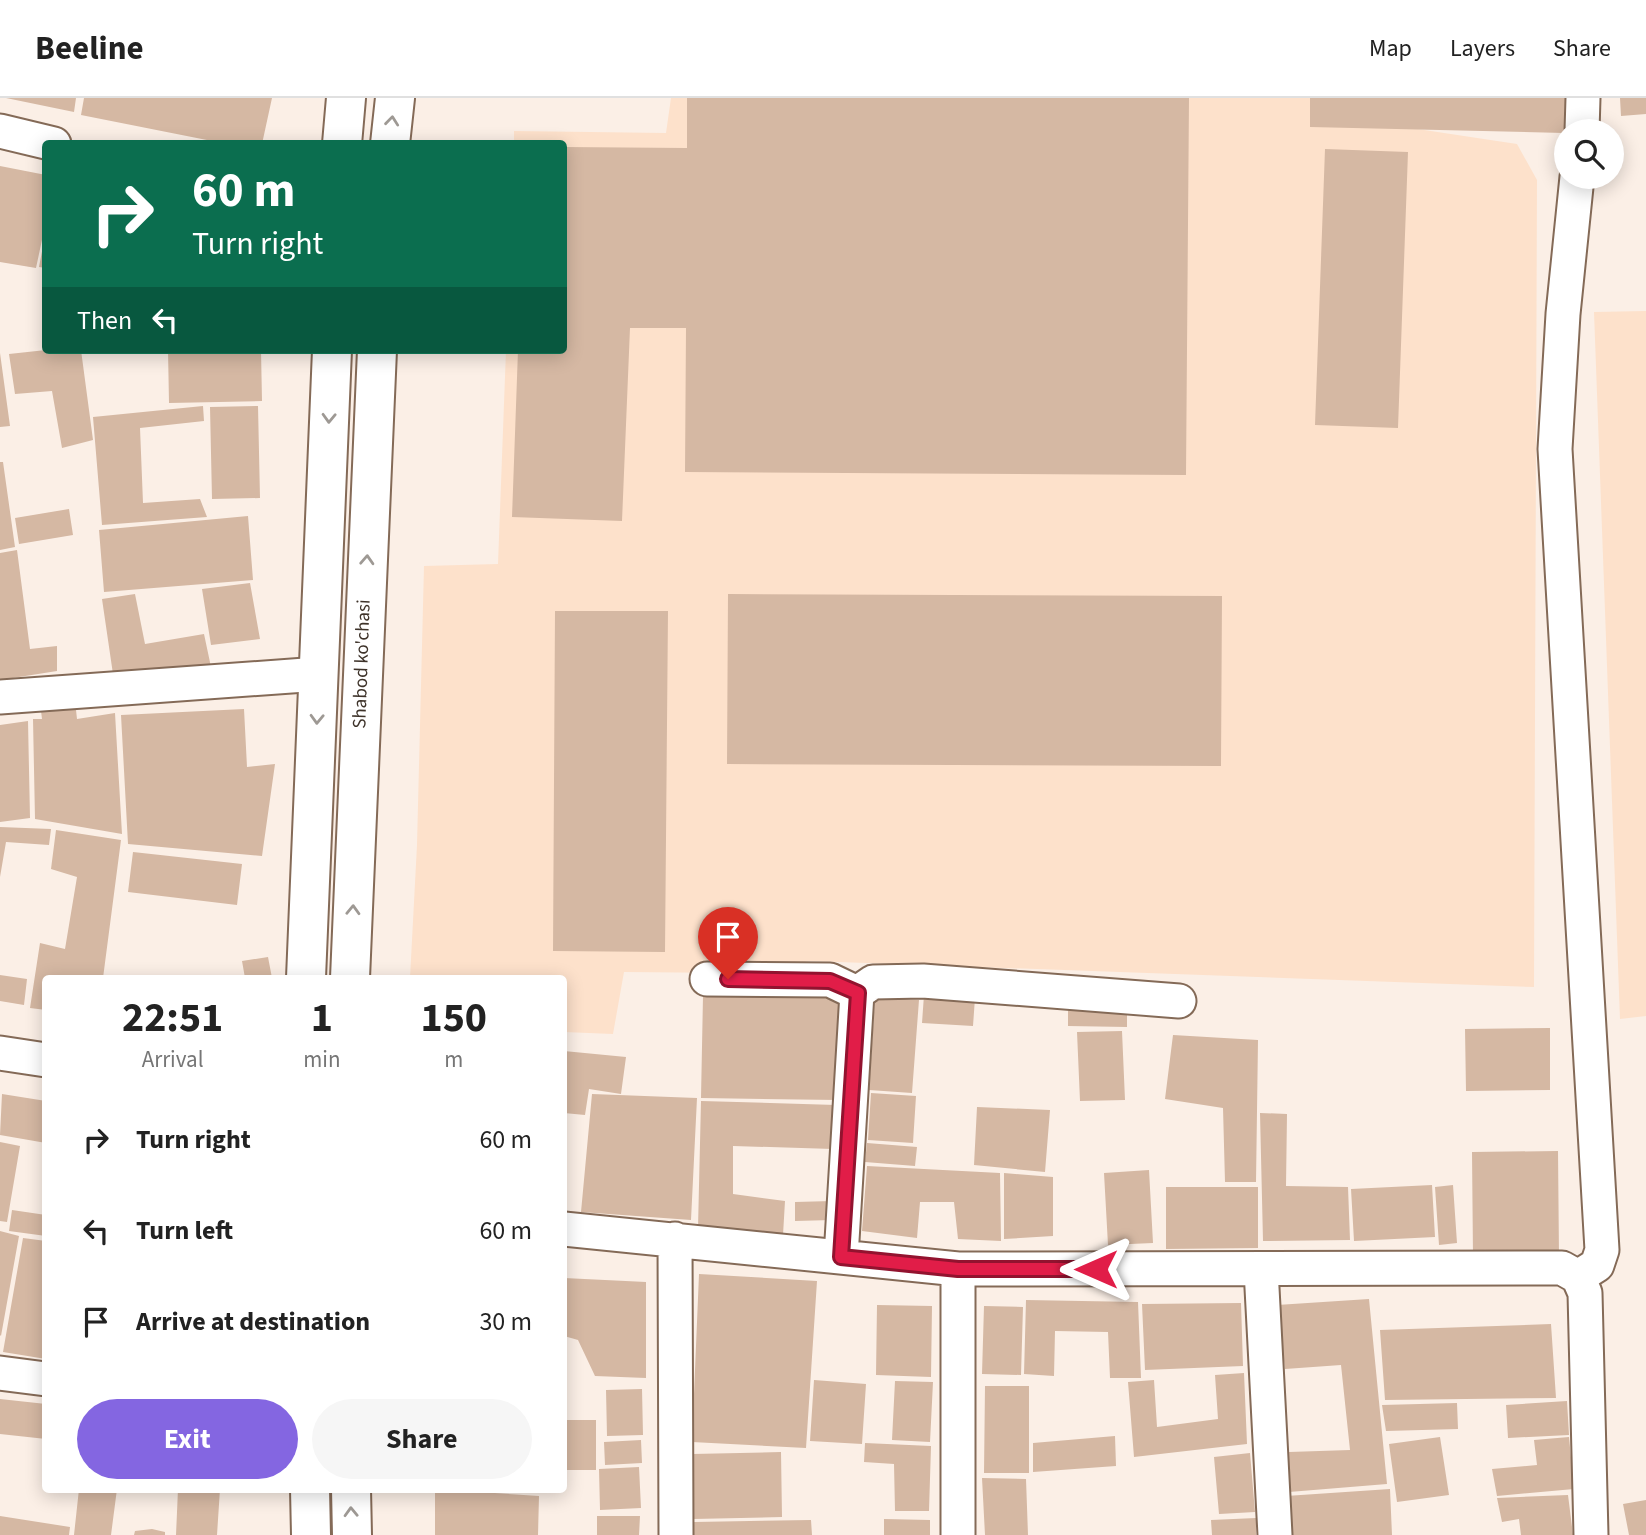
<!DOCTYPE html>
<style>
body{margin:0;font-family:"Source Sans 3",sans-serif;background:#f6f6f6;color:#222;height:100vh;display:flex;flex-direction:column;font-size:26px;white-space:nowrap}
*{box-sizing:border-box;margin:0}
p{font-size:23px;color:#767676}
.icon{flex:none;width:38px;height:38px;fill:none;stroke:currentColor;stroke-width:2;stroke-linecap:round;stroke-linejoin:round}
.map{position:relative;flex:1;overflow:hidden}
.side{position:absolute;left:42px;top:877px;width:525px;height:518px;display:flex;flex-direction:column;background:#fff;border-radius:7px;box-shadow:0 4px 18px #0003}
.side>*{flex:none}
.top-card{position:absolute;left:42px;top:42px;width:525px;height:214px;border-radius:7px;box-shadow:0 4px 18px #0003;background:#0b6e4f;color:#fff;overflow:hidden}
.tools{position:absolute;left:1554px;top:21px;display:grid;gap:14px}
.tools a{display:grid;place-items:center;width:70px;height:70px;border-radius:50%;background:#fff;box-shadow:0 4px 18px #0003;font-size:35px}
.pin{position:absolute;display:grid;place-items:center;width:60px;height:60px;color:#fff;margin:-72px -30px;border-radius:50% 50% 50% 0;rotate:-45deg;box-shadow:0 0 7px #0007}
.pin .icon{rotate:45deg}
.me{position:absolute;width:77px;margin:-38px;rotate:270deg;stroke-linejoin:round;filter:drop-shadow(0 0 5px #0008)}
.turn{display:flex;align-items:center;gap:24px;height:147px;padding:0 35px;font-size:32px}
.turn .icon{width:91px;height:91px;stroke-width:2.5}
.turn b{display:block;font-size:49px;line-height:60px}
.then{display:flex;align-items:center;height:66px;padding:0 35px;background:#0003;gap:14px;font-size:26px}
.eta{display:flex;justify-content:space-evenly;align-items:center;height:119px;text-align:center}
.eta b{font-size:42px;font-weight:700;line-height:49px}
.primary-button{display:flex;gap:14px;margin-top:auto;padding:14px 35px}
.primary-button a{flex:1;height:80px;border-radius:42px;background:#8466e1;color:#fff;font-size:28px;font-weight:700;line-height:80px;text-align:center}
.primary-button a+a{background:#f6f6f6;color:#222}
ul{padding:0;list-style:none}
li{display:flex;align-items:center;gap:21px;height:91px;padding:0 35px}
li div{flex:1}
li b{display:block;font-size:26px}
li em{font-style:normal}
header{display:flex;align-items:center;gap:42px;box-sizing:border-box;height:98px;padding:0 35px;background:#fff;border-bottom:2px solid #e0e0e0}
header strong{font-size:33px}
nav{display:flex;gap:38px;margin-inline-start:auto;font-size:24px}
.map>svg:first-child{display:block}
.built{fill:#fde1cb}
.building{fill:#d5b8a3}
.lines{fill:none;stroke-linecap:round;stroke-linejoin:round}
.minor-casing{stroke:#846a57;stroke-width:37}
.secondary-casing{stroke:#846a57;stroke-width:42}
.minor{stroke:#fff;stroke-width:33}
.secondary{stroke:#fff;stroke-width:38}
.oneway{stroke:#9e9994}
.route-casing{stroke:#92132f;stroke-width:18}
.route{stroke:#e11d48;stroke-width:12}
.labels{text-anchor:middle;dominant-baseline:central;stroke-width:7;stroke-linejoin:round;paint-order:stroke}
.street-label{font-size:19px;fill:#3e332a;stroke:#fff}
</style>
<header>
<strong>Beeline</strong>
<nav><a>Map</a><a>Layers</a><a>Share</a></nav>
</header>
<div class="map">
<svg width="1646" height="1437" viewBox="0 0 1646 1437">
<rect width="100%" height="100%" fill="#fbefe6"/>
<path class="built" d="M671,0h647v16l199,30 20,36 -3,807 -723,-26 -75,12 -112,-1 -11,62 -49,-2v-54h-154l7,-133 7,-279 74,-2 8,-214h58v-206l-50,-1v-12l152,2z
M1646,213v705l-26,3 -26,-707z"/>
<path class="building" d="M6,0h70l-2,14z
M84,0h188l-10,46h-35l-146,-29z
M687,0h502l-3,377 -501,-3 1,-144h-56l-8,193 -110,-4 6,-167h46v-203l123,1z
M1310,0h256l-2,35 -254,-6z
M1620,0h26v16l-25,2z
M1325,51l83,3 -10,276 -83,-3z
M0,68l46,9v46l-10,47 -36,-6z
M44,143h2v27l-7,-1z
M46,252h35l12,90 -31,8 -10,-57 -37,3 -6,-40z
M168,252h93l1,51 -93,2z
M0,255l10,73 -10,1z
M203,308l1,15 -64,7 3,75 57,-4 7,18 -105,8 -9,-108z
M258,308l2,92 -48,1 -2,-92z
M0,364h3l12,85 -15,3z
M69,411l4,26 -54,9 -4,-26z
M248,418l5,64 -149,12 -5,-62z
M17,452l13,99 27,-3v25l-57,9v-127z
M250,485l10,56 -49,6 -9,-56z
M135,496l10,50 59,-10 7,33 -97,14 -12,-82z
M728,496l494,2 -1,170 -494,-2z
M555,513h113l-3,341 -112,-1z
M75,603l2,18 38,-6 7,121 -87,-15 -2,-100h9l-2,-16z
M244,611l3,58 28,-3 -13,92 -134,-12 -7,-129z
M28,623l2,97 -30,4v-97z
M0,729l51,2 -2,16 -43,-3 -6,35z
M56,732l65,10 -18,138h-57v32l-16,-2 10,-65 25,6 12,-72 -26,-8z
M133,754l109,12 -5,41 -109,-13z
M268,859l4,21h-27l-3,-17z
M0,877l27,4 -3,26 -24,-4z
M924,897l51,3 -2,28 -51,-3z
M703,898l137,2 -2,102 -137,-2z
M875,899l44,3 -7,93 -43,-3z
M1068,902l59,1v26l-59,-1z
M1550,930v62l-84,1 -1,-62z
M1122,933l3,69 -45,1 -3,-69z
M1173,937l85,5 -2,142h-31l-2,-74 -58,-9z
M564,953l62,6 -5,37 -32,-5 -4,26 -21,-2z
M871,995l45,3 -3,47 -45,-3z
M2,996l44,7v42l-46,-8z
M592,996l105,4 -6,122 -110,-8z
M701,1003l135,4 -3,44 -100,-3v48l52,7 -2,34 -85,-7z
M977,1009l73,3 -5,62 -71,-7z
M1260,1015l27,1 -1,72 62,1 2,53 -87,1z
M0,1044l20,4 -13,76 -7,-1z
M867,1045l50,4 -2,19 -50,-4z
M1558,1053l1,106h-86l-1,-105z
M867,1068l133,7 1,68 -43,-2 -4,-37h-34l-3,36 -55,-7z
M1149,1072l4,73 -45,2 -4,-72z
M1004,1075l49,4v59l-49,3z
M1432,1087l3,52 -81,4 -3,-52z
M1453,1087l4,58 -18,2 -4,-58z
M1166,1089h92v61l-92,1z
M832,1103v19l-37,1v-19z
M12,1112l34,5v21l-37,-5z
M0,1133l19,5 -18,100 -1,-1z
M23,1140l23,3v118l-43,-7z
M699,1176l118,7 -11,167 -114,-6z
M564,1180l82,4v96l-51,-2 -17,-36 -14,-4z
M1369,1201l18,185 -98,8v-40l61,-2 -9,-85 -56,4 -8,-64z
M1026,1202l112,2 3,76h-31l-2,-46 -53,-1 -1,45 -30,-2z
M1241,1205l2,63 -98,4 -3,-66z
M877,1207l55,1 -1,71 -55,-2z
M984,1208l39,1 -2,68 -39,-1z
M1551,1226l5,74 -171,2 -5,-70z
M1244,1275l3,71 -113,13 -6,-75 26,-2 3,47 61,-8 -3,-44z
M814,1282l52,4 -4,60 -52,-3z
M895,1283l38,1 -3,60 -38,-2z
M985,1288h44v87h-45z
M642,1291l1,46 -36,1 -1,-46z
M0,1301l46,5v35l-46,-5z
M1567,1303l2,34 -61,3 -2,-33z
M1457,1305l1,26 -72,2 -4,-26z
M564,1322h32v50h-32z
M1115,1338l1,30 -83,6v-29z
M1440,1339l9,58 -52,7 -8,-58z
M1569,1339l5,52 -77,7 -5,-27 45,-4 -3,-25z
M641,1342l1,23 -37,2 -1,-23z
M865,1345l66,3 -2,65h-34l-1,-47 -30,-2z
M781,1354l1,65 -89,2 -1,-65z
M1250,1355l5,59 -36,2 -5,-57z
M639,1369l2,41 -41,2 -1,-41z
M982,1380l44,1 2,56h-43z
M79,1391h38l-6,46h-37z
M178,1391h42l-3,46h-41z
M435,1391l104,7 -1,39h-103z
M1390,1391l2,46h-103l-3,-39z
M1568,1397l5,40h-52l-2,-16 -17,3 -5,-24z
M1646,1402v35h-17l-6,-31z
M0,1418l70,11 -1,8h-69z
M597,1418h43l-1,19h-42z
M1256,1420v17h-44l-1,-15z
M884,1421l46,1v15h-46z
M811,1422l1,15h-118v-13z
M152,1431l13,3v3h-31l1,-4z"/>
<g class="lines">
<g class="minor-casing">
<path id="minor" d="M0,33l54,13
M1582,33l1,-33
M1577,79l-14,137 -8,135 47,801 -5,15 -19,12
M0,599l319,-23
M707,881l123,1 27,13
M0,955l46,7
M564,1131l394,40 604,-1 16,9 7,16 6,242
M675,1141l1,296
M841,1159l16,-264 16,-11 50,-1 256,20
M958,1171v266
M1261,1171l14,266
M0,1275l46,6"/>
</g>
<g class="secondary-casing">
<path id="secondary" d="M342,46l4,-46
M390,46l5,-46
M306,880l26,-628
M350,880l27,-628
M310,1391l1,46
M351,1391l1,46"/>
</g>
<use href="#minor" class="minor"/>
<use href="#secondary" class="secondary"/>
</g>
<defs><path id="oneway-chevron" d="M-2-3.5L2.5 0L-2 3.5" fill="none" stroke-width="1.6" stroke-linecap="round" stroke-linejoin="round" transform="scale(1.75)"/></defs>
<g class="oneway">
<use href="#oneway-chevron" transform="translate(392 23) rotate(-84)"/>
<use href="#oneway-chevron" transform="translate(329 320) rotate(92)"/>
<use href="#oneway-chevron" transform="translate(367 462) rotate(-87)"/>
<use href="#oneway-chevron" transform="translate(317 621) rotate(92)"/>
<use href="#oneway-chevron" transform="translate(353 812) rotate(-88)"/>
<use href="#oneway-chevron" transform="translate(351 1414) rotate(-92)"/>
</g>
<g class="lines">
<g class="route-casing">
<path id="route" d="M728,881l102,2 28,12 -17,264 117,12h138"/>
</g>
<use href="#route" class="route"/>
</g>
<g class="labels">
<g class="street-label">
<text transform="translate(362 566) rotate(-88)">Shabod ko'chasi</text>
</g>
</g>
</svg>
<div class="tools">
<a><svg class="icon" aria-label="search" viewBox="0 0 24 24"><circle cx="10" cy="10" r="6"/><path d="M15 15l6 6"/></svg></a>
</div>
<div class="pin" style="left:728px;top:881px;background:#d93025"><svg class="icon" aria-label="arrive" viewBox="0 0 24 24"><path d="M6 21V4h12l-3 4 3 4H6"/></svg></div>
<svg class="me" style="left:1096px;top:1171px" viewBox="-20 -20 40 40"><path d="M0-17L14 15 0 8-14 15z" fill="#e11d48" stroke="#fff" stroke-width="4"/></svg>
<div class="top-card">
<div class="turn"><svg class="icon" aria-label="right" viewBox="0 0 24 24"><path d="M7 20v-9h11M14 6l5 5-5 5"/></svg><div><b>60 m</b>Turn right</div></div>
<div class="then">Then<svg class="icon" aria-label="left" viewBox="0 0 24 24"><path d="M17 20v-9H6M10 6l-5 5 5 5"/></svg></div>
</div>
<section class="side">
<div class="eta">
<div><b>22:51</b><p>Arrival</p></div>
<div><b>1</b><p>min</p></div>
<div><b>150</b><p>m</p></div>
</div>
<ul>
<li><svg class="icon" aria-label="right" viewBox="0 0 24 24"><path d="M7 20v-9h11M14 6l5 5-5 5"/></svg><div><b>Turn right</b></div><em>60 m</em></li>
<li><svg class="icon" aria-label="left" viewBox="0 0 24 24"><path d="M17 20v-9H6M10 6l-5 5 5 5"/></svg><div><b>Turn left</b></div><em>60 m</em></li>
<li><svg class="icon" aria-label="arrive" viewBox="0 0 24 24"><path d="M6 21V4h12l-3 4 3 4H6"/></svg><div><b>Arrive at destination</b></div><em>30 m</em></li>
</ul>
<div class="primary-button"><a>Exit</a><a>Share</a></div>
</section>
</div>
